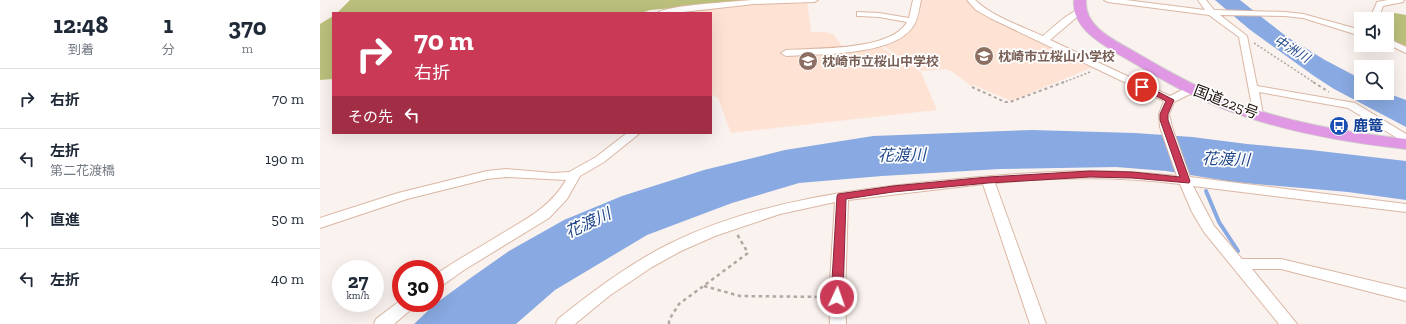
<!DOCTYPE html>
<html lang="ja">
<meta charset="utf-8">
<style>
body{margin:0;font-family:"Zilla Slab","Noto Sans JP",serif;background:#f6f6f7;color:#1f2937;height:100vh;display:flex;flex-direction:column;font-size:15px;white-space:nowrap}
*{box-sizing:border-box;margin:0}
p{font-size:13px;color:#747a83}
.icon{flex:none;width:22px;height:22px;fill:none;stroke:currentColor;stroke-width:2;stroke-linecap:round;stroke-linejoin:round}
.map{position:relative;flex:1;overflow:hidden}
.side{display:flex;flex-direction:column;background:#fff;width:320px}
.side>*{flex:none}
.banner{position:absolute;left:12px;top:12px;width:380px;height:122px;border-radius:0px;box-shadow:0 4px 16px #0002;background:#ca3a57;color:#fff;overflow:hidden}
.buttons{position:absolute;left:1034px;top:12px;display:grid;gap:8px}
.buttons a{display:grid;place-items:center;width:40px;height:40px;border-radius:0px;background:#fff;box-shadow:0 4px 16px #0002;font-size:20px}
.speed{position:absolute;left:12px;top:260px;display:flex;gap:8px;font-size:20px;font-weight:700;text-align:center}
.speed>*{display:grid;place-content:center;width:52px;height:52px;border-radius:50%;background:#fff;box-shadow:0 4px 16px #0002;line-height:1}
.speed small{font-size:10px;font-weight:400}
.speed .limit{border:6px solid #d22;background:#fff;color:#111}
.pin{position:absolute;display:grid;place-items:center;width:34px;height:34px;color:#fff;margin:-17px;border:2px solid #fff;border-radius:50%;box-shadow:0 1px 4px #0007}
.me{position:absolute;width:44px;margin:-22px;rotate:3deg;stroke-linejoin:round;filter:drop-shadow(0 0 3px #0008)}
.turn{display:flex;align-items:center;gap:14px;height:84px;padding:0 16px;font-size:18px}
.turn .icon{width:52px;height:52px;stroke-width:2.5}
.turn b{display:block;font-size:28px;line-height:34px}
.then{display:flex;align-items:center;height:38px;padding:0 16px;background:#0003;gap:8px;font-size:15px}
.eta{display:flex;justify-content:space-evenly;align-items:center;height:68px;text-align:center}
.eta b{font-size:24px;font-weight:700;line-height:28px}
ul{padding:0;list-style:none}
li{display:flex;align-items:center;gap:12px;height:60px;padding:0 16px;border-top:1px solid #e0e1e3}
li div{flex:1}
li b{display:block;font-size:15px}
li em{font-style:normal}
main{display:flex;flex:1;min-height:0}
.map>svg:first-child{display:block}
.built{fill:#fee3d5}
.forest{fill:#bbc07c}
.water{fill:#88a9e1}
.lines{fill:none;stroke-linecap:round;stroke-linejoin:round}
.stream{stroke:#88a9e1;stroke-width:4}
.minor-casing{stroke:#dbb7a4;stroke-width:2}
.highway-casing{stroke:#d1cfcd;stroke-width:2}
.path-far2{stroke:#b0a6a2;stroke-width:1.5;stroke-dasharray:2 2;stroke-linecap:butt}
.path-far1{stroke:#b0a6a2;stroke-width:2;stroke-dasharray:3 3;stroke-linecap:butt}
.path{stroke:#b0a6a2;stroke-width:2.5;stroke-dasharray:3.5 3.5;stroke-linecap:butt}
.minor{fill:#fff;fill-rule:evenodd}
.highway{fill:#e098e4;fill-rule:evenodd}
.route{fill:#ca3a57;stroke:#832639}
.labels{text-anchor:middle;dominant-baseline:central;stroke-width:3.5;stroke-linejoin:round;paint-order:stroke}
.far-water-label{font-size:13px;font-style:italic;fill:#1f4688;stroke:#fff}
.far-education-label{font-size:13px;font-weight:bold;fill:#785e54;stroke:#fff;text-anchor:start}
.street-label{font-size:15px;fill:#190d07;stroke:#fff}
.transit-label{font-size:15px;font-weight:bold;fill:#164399;stroke:#fff;text-anchor:start}
.water-label{font-size:16px;font-style:italic;fill:#1f4688;stroke:#fff}
</style>
<main>
<section class="side">
<div class="eta">
<div><b>12:48</b><p>到着</p></div>
<div><b>1</b><p>分</p></div>
<div><b>370</b><p>m</p></div>
</div>
<ul>
<li><svg class="icon" aria-label="right" viewBox="0 0 24 24"><path d="M7 20v-9h11M14 6l5 5-5 5"/></svg><div><b>右折</b></div><em>70 m</em></li>
<li><svg class="icon" aria-label="left" viewBox="0 0 24 24"><path d="M17 20v-9H6M10 6l-5 5 5 5"/></svg><div><b>左折</b><p>第二花渡橋</p></div><em>190 m</em></li>
<li><svg class="icon" aria-label="ahead" viewBox="0 0 24 24"><path d="M12 20V5M6 11l6-6 6 6"/></svg><div><b>直進</b></div><em>50 m</em></li>
<li><svg class="icon" aria-label="left" viewBox="0 0 24 24"><path d="M17 20v-9H6M10 6l-5 5 5 5"/></svg><div><b>左折</b></div><em>40 m</em></li>
</ul>
</section>
<div class="map">
<svg width="1086" height="324" viewBox="0 0 1086 324">
<rect width="100%" height="100%" fill="#faf2ee"/>
<path class="built" d="M601,0h46l4,6 13,9 109,52 -82,34 -38,-16 -2,1 -20,-15 -5,-2 -24,2 -40,-26 28,-18 10,-13z
M487,1l4,31h14l8,2 13,17 34,-5 41,26 16,38 -206,23 -13,-35 -7,-4v-81h-45l87,-10z"/>
<path class="forest" d="M30,0h421l-121,10 -8,3h-305z
M1069,12l17,3v31c-20,-8 -19,-5 -19,-27h-2z
M13,16v63l-13,1v-56z"/>
<path class="water" d="M895,0h25l47,37 38,23 36,19v14h26l19,7v27l-72,-38 -20,-13 -65,-47z
M712,130l103,3 57,4 55,7 64,6 95,11v39l-58,-8 -115,-10 -67,-11 -50,-4 -116,2 -118,7 -83,7 -67,20 -85,32 -92,55 -39,34h-102l21,-20 37,-27 37,-26 55,-31 58,-24 82,-26 81,-20 88,-14z"/>
<g class="lines">
<path class="stream" d="M886,191l13,31 19,29"/>
<g class="minor-casing">
<path id="minor" d="M431,0h67l-4,2 -60,2 -80,9h-17c10,-8 77,-11 94,-13z
M593,0h8c-2,10 -3,20 -9,28 -21,28 -94,26 -126,28l-5,-3 5,-3c30,-2 105,1 121,-28l-28,-5 -19,-1h-3v-4l22,1 30,5z
M647,0h8c18,17 46,26 68,36 9,-7 29,-28 40,-26v4l-5,2 -28,24 120,56 18,-9h8l1,2 -1,2 -22,11 -5,12 3,13 18,50 216,27v8l-213,-26 21,40 28,33h39l125,30v12l-125,-32h-29l45,55h-18l-75,-92 -12,-20 -12,-28c-62,-8 -123,-7 -185,-1l51,141h-16l-47,-140 -135,16 -3,97 1,27h-16l-1,-27 6,-95 -55,12 -65,22 -34,15 -29,16 -43,29 -34,28h-19l2,-5c35,-28 71,-55 111,-75 90,-44 191,-56 289,-65 73,-7 145,-12 219,-3l-17,-49 -1,-13 5,-13 -174,-83 -14,-8z
M784,0h22l79,10 -7,-10h8l8,10 71,2 18,2 58,16v6l-58,-18 -18,-2 -65,-1 27,21 10,50 98,17 51,31v8l-4,-1 -54,-33 -89,-16 4,23 -1,2h-8l-15,-80 -30,-22 -101,-13z
M1068,0h16l-1,2 -20,4 -5,13h-8l7,-17z
M1067,38l19,9v6l-19,-9z
M307,133h13l-36,29 -24,14 -13,23 -18,19 -85,52 -24,17 -5,2v-14c20,-14 42,-26 63,-39 26,-16 52,-28 68,-56l-60,-3 -19,2 -80,20 -87,29v-10l78,-25 89,-22 19,-2 47,4 16,-1 27,-15z
M81,300v3h15l-2,4 -20,17h-20l2,-5z"/>
</g>
<g class="highway-casing">
<path id="highway" d="M754,0h12c-2,27 28,40 49,52 29,17 59,34 91,47 58,23 118,33 180,40v10c-65,-7 -131,-19 -192,-44 -31,-13 -60,-30 -89,-47 -21,-13 -54,-29 -51,-58z"/>
</g>
<path class="path-far2" d="M934,43l61,40
M742,83l28,-11"/>
<path class="path-far1" d="M993,82l16,10
M652,87l33,15h5l54,-20"/>
<path class="path" d="M384,286l36,10 83,1
M349,324v-4l10,-16 69,-51 -11,-19"/>
<use href="#minor" class="minor"/>
<use href="#highway" class="highway"/>
</g>
<path class="route" d="M820,85h5l29,15 -6,14v6l22,61 -1,2 -57,-5 -42,-1 -102,6 -95,9 -47,7 -3,98 -2,3 -4,1 -4,-1 -2,-3 6,-101 1,-2 55,-8 95,-9 102,-6 42,1 48,5 -20,-57v-6l6,-13 -26,-13z"/>
<defs>
<g id="school-disc" transform="scale(1)"><circle r="9.5" fill="#8d6e63" stroke="#fff"/><path d="M0-5L7-2L0 1L-7-2ZM-4 1L0 2.5L4 1V4Q0 6-4 4Z" fill="#fff"/></g>
<g id="bus-disc" transform="scale(1)"><circle r="9.5" fill="#1a4fb4" stroke="#fff"/><path d="M-5-6H5V4H4V6H2V4H-2V6H-4V4H-5ZM-3.5-4V0h7V-4ZM-3.5 1.2v1.5H-2V1.2ZM2 1.2v1.5H3.5V1.2Z" fill="#fff"/></g>
</defs>
<g fill-rule="evenodd">
<use href="#school-disc" x="664" y="56"/>
<use href="#school-disc" x="488" y="61"/>
<use href="#bus-disc" x="1019" y="126"/>
</g>
<g class="labels">
<g class="far-water-label">
<text transform="translate(972 49) rotate(31)">中洲川</text>
</g>
<g class="far-education-label">
<text x="678" y="56">枕崎市立桜山小学校</text>
<text x="502" y="61">枕崎市立桜山中学校</text>
</g>
<g class="street-label">
<text transform="translate(906 102) rotate(21)">国道225号</text>
</g>
<g class="transit-label">
<text x="1033" y="126">鹿篭</text>
</g>
<g class="water-label">
<text transform="translate(582 155) rotate(-1)">花渡川</text>
<text transform="translate(906 159) rotate(2)">花渡川</text>
<text transform="translate(268 223) rotate(-25)">花渡川</text>
</g>
</g>
</svg>
<div class="buttons">
<a><svg class="icon" aria-label="sound" viewBox="0 0 24 24"><path d="M4 9h4l5-4v14l-5-4H4zM17 9q2 3 0 6"/></svg></a>
<a><svg class="icon" aria-label="search" viewBox="0 0 24 24"><circle cx="10" cy="10" r="6"/><path d="M15 15l6 6"/></svg></a>
</div>
<div class="speed"><div>27<small>km/h</small></div><div class="limit">30</div></div>
<div class="pin" style="left:822px;top:87px;background:#d93025"><svg class="icon" aria-label="arrive" viewBox="0 0 24 24"><path d="M6 21V4h12l-3 4 3 4H6"/></svg></div>
<svg class="me" style="left:517px;top:297px" viewBox="-20 -20 40 40"><circle r="17" fill="#ca3a57" stroke="#fff" stroke-width="3"/><path d="M0-11L8 9 0 5-8 9z" fill="#fff"/></svg>
<div class="banner">
<div class="turn"><svg class="icon" aria-label="right" viewBox="0 0 24 24"><path d="M7 20v-9h11M14 6l5 5-5 5"/></svg><div><b>70 m</b>右折</div></div>
<div class="then">その先<svg class="icon" aria-label="left" viewBox="0 0 24 24"><path d="M17 20v-9H6M10 6l-5 5 5 5"/></svg></div>
</div>
</div>
</main>
